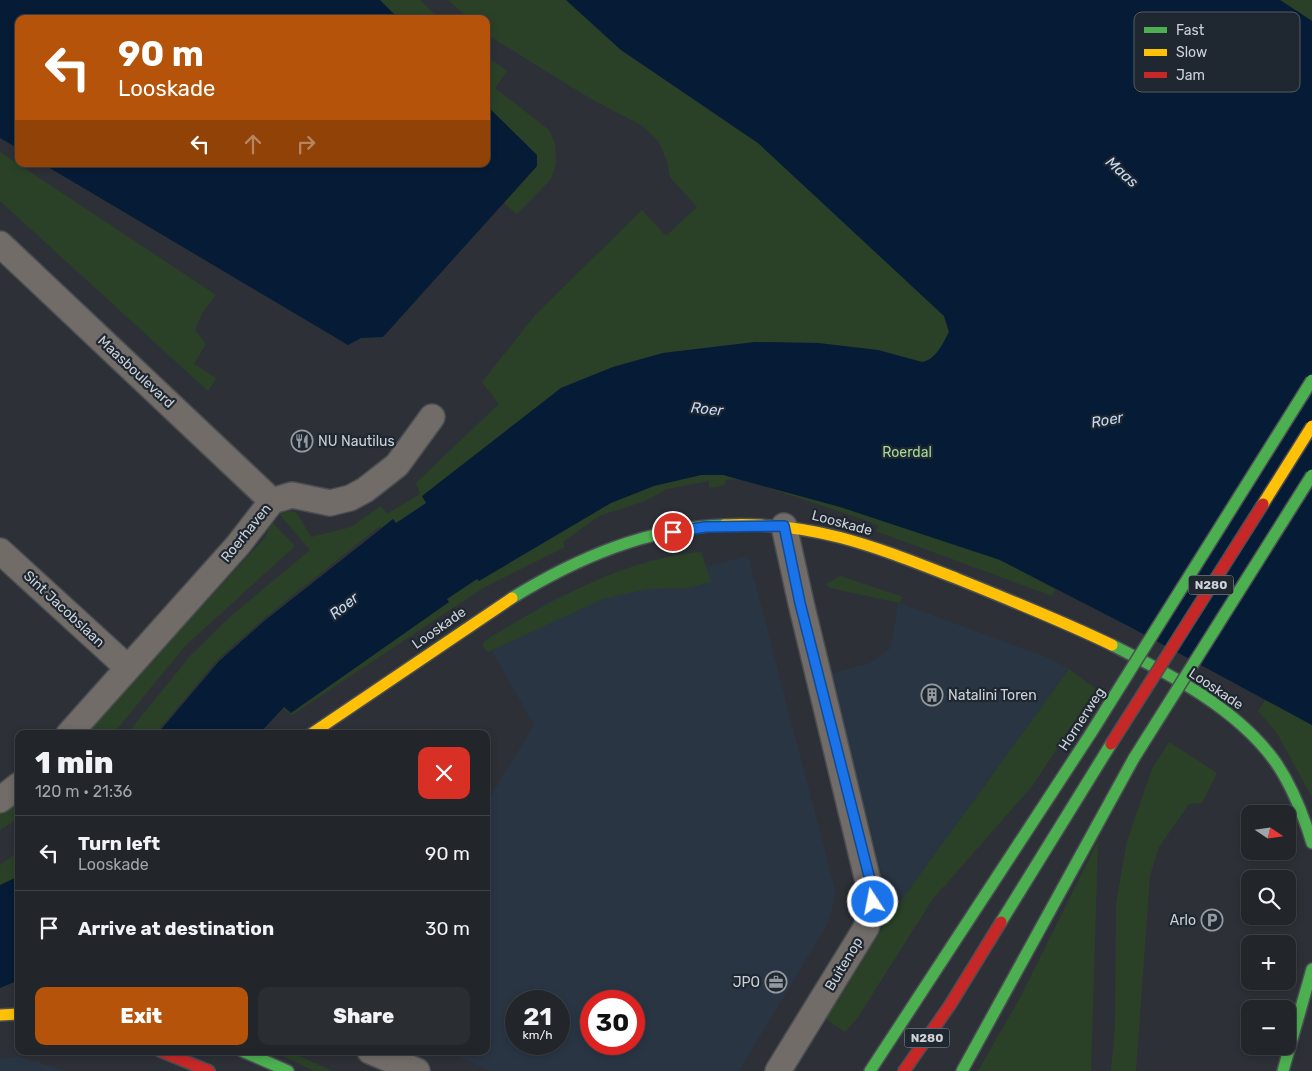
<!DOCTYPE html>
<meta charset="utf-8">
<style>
body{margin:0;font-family:Rubik,sans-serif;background:#2a2d31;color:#f1f3f6;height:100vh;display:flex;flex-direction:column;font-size:19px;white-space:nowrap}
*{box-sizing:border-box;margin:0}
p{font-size:16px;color:#a2a5a8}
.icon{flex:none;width:28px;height:28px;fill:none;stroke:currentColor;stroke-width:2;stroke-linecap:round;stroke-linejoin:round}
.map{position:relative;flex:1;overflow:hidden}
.panel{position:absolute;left:15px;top:730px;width:475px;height:325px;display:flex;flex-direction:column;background:#222529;border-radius:10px;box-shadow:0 2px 8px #0003,0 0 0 1px #3f4246}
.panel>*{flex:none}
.hud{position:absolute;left:15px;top:15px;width:475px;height:152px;border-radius:10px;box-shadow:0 2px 8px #0003,0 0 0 1px #3f4246;background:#b45309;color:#fff;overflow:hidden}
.needle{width:32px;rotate:103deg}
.fabs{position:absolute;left:1241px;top:805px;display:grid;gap:10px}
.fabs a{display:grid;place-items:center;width:55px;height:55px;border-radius:10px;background:#222529;box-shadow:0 2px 8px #0003,0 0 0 1px #3f4246;font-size:25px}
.speed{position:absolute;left:505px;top:990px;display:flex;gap:10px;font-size:25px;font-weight:700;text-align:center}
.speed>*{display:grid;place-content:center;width:65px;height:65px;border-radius:50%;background:#222529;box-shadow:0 2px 8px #0003,0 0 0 1px #3f4246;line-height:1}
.speed small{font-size:12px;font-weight:400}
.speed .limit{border:8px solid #d22;background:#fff;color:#111}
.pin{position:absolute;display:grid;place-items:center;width:42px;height:42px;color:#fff;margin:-21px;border:2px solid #fff;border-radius:50%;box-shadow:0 1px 5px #0007}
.me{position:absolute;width:55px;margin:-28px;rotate:349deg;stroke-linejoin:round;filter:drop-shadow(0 0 4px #0008)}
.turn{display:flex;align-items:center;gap:18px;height:105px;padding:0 20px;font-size:22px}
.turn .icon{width:65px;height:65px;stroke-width:2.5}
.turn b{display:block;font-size:35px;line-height:42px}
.lanes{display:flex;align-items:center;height:48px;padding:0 20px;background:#0003;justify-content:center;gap:25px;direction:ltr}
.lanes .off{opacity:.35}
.round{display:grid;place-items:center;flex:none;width:52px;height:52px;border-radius:10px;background:#2a2d31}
.head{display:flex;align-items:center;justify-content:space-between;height:85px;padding:0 20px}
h1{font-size:30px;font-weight:800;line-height:38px}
.cta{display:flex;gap:10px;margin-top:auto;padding:10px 20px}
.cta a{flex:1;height:58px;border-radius:10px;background:#b45309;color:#fff;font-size:20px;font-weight:800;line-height:58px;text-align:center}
.cta a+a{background:#2a2d31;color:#f1f3f6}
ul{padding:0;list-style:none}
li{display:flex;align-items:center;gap:15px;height:75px;padding:0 20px;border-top:1px solid #3f4246}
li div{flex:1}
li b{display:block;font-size:19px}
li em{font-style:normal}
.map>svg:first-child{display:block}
.built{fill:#2a3544;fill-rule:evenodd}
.green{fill:#2a4127}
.water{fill:#061b35}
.pier{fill:#2d3137}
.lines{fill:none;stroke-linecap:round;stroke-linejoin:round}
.street-casing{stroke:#4b4e53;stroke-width:28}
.fast-casing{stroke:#4b4e53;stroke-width:14}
.slow-casing{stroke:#4b4e53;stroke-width:14}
.jam-casing{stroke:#4b4e53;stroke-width:14}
.street{stroke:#716c68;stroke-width:25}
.fast{stroke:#4caf50;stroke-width:11}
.slow{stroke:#ffc107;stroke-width:11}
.jam{stroke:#c62828;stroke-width:11}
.fast-bridge-casing{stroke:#4b4e53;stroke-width:14;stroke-linecap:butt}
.slow-bridge-casing{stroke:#4b4e53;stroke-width:14;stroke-linecap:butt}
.jam-bridge-casing{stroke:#4b4e53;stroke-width:14;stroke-linecap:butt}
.fast-bridge{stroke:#4caf50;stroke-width:11}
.slow-bridge{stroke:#ffc107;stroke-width:11}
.jam-bridge{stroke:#c62828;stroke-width:11}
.route-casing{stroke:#114b97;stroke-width:12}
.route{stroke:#1a73e8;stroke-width:9}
.labels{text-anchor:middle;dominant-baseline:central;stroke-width:4.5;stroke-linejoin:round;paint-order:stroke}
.shield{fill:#1f2731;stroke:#999fa6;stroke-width:1}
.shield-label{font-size:12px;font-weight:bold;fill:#cdd2d8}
.street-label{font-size:14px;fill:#cdd2d8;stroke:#1f2731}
.poi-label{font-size:14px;fill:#cdd2d8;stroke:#1f2731;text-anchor:start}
.park-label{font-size:14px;fill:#a4db98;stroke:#1f2731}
.water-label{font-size:15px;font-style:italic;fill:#c5dbf5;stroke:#1f2731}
.key{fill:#1f2731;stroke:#535a63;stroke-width:1}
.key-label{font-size:14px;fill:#cdd2d8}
</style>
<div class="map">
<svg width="1312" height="1071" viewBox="0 0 1312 1071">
<rect width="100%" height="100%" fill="#2d3137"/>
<path class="built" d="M701,552l5,15 42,-11 88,337 -8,30 -89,148h-249l-42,-20h38v-247l48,-79 -48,-85 64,-39 73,-31 54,-16zM516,1001h43v43h-43zM591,1001h43v43h-43z
M899,603l150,55 20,11 -177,244 -62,-239 40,-11 20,-14z
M18,1056l47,15h-65v-12z"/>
<path class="green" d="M380,0h40l20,19h-41z
M448,0h118l55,50 137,93 186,173 5,16c-6,11 -13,28 -27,30l-44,-12 -60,-7 -63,-1 -92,11 -50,14 -52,21 -112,87 203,-99 403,213 -3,7 -176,-65 2,-5 -10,-5 -132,-44h-4l9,2 -15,1 -1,5 -16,3v-7l-42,8 -22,12 -46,15 -36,26 2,5 -82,41 -191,127 -9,-7 -29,26h-127l64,-79 40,-39 79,-66 -31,-36 10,-3 7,1 15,25 40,-10 30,-21 6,8 33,-20 -4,-11 83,-79 -17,-22 54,-68 106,-104 24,26 31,-29 -27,-30 -3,-16 -8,-19 -16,-16 -52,-27 -105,-65v-15h-17z
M1280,0h32v21z
M486,56l21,15 -12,17 54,42 6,13 1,21 -5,15 -34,35 -13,-11 33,-37v-10l-51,-51z
M0,152l216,143 -14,18 -7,17 11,14 -12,20 22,14 -8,13 -208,-190z
M272,522l23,24 -110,100 -72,88h-30l181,-195z
M701,552l10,30 -23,6 -41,1 -44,10 -115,53 -6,-7 4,-5c66,-40 137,-81 215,-88z
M840,576l63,21 -4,6 -69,-15 -4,-4z
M1069,669l27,20 -63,96 -101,115 -74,117 -13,15 -19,-13 66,-106z
M1265,700l47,25v72l-35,-64 -19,-22z
M1169,742l48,31 -15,30 -13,1 -30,43 -9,28 -14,196h-25l4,-43 1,-124 11,-63 25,-72z
M19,800v18l-19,12v-16z
M1098,841l-7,230h-113l43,-75z
M19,851v126l-19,6v-118z
M283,1051h5l44,20h-18l-33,-16z"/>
<path class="water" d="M0,0h380l19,19h-380v130l-19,-11z
M566,0h714l32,21v704l-178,-96 -134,-69 -160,-53 -117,-32h-22l-47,11 -43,17 -132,78 -2,-2 -30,20 2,3 -158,111 -7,-6 -25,27h-102l62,-73 45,-40 129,-102 3,4 30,-20 -4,-7 139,-108 52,-21 50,-14 92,-11 63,1 60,7 44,12c14,-2 21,-19 27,-30l-5,-16 -186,-173 -137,-93z
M486,105l51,50v11l-154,171 -22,1 -13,7 -305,-181h443z
M19,876v104l-19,8v-103z"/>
<path class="pier" d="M380,526l2,2 -118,93 -45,40 -62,73h-2l63,-75 45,-40z"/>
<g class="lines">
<g class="street-casing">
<path id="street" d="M0,244l272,257
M0,551l128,117
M69,734l169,-189 34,-44 20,-6 38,8 20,-5 15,-8 32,-25 35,-48
M0,800l19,-15
M370,1051l47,20
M778,1071l88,-143 7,-26 -72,-299 -17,-77"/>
</g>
<g class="fast-casing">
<path id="fast" d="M512,598c65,-40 135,-70 212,-73
M1112,645c57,29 123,62 162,115 18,25 29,54 38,83
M1001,922l110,-178
M242,1051l46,20
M870,1071l221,-338
M962,1071l172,-313
M1283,1071l29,-102"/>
</g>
<g class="slow-casing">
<path id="slow" d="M724,525c90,-4 152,22 234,54 52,21 104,42 154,66
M311,734l201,-136
M0,1015l19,-1"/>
</g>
<g class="jam-casing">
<path id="jam" d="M160,1051l49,20
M904,1071l46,-66 51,-83"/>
</g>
<use href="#street" class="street"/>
<use href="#fast" class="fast"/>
<use href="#slow" class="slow"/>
<use href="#jam" class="jam"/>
<g class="fast-bridge-casing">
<path id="fast-bridge" d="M1091,733l221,-353
M1134,758l178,-283"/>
</g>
<g class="slow-bridge-casing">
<path id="slow-bridge" d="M1263,504l49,-78"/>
</g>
<g class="jam-bridge-casing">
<path id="jam-bridge" d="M1111,744l152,-240"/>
</g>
<use href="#fast-bridge" class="fast-bridge"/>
<use href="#slow-bridge" class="slow-bridge"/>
<use href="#jam-bridge" class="jam-bridge"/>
</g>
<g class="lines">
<g class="route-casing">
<path id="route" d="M673,532l32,-5 79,-1 16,77 72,285 1,14"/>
</g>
<use href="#route" class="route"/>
</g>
<defs>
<g id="restaurant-ring" transform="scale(1.125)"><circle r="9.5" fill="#1f2731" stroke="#959aa0" stroke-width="1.5"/><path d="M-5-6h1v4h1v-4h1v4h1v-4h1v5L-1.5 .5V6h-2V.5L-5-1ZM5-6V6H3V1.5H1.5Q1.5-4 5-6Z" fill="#959aa0"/></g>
<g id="building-ring" transform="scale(1.125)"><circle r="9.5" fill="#1f2731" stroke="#959aa0" stroke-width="1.5"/><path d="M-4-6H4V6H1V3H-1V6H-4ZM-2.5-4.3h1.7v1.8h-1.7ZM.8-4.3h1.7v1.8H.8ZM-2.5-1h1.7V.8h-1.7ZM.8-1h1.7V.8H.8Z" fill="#959aa0"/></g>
<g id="parking-ring" transform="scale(1.125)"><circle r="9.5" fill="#1f2731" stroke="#959aa0" stroke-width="1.5"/><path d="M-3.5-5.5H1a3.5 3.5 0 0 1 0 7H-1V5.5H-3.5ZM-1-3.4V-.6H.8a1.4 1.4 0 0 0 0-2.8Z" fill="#959aa0"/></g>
<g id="office-ring" transform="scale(1.125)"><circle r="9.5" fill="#1f2731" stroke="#959aa0" stroke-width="1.5"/><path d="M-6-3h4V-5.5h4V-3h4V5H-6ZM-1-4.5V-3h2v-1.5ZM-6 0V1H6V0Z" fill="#959aa0"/></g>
</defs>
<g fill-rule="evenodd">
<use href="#restaurant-ring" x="302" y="441"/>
<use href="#building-ring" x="932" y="695"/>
<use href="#parking-ring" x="1212" y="920"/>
<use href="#office-ring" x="776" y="982"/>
</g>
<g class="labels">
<g class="shield">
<rect x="1188.5" y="575.5" width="45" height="19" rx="4"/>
<rect x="904.5" y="1028.5" width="45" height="19" rx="4"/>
</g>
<g class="shield-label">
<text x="1211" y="585">N280</text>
<text x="927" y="1038">N280</text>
</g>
<g class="street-label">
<text transform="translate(136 372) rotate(43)">Maasboulevard</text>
<text transform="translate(842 523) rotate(15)">Looskade</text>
<text transform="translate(246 533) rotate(-51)">Roerhaven</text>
<text transform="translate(64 609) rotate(43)">Sint Jacobslaan</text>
<text transform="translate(439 628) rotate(-35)">Looskade</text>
<text transform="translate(1216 689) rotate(34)">Looskade</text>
<text transform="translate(1082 719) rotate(-57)">Hornerweg</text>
<text transform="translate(844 964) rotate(-59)">Buitenop</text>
</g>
<g class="poi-label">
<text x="318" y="441">NU Nautilus</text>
<text x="948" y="695">Natalini Toren</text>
<text x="1196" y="920" text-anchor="end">Arlo</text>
<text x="760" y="982" text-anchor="end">JPO</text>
</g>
<g class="park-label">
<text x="907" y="452">Roerdal</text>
</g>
<g class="water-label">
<text transform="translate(1122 172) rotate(42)">Maas</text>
<text transform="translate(707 409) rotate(6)">Roer</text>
<text transform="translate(1107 420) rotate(-10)">Roer</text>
<text transform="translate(344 606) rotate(-39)">Roer</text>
</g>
</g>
<rect x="1134" y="12" width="166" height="80" rx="8" class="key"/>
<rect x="1144" y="27" width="23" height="6" fill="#4caf50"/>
<rect x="1144" y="49" width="23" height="7" fill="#ffc107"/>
<rect x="1144" y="72" width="23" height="6" fill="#c62828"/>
<g class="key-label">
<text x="1176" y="35">Fast</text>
<text x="1176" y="57">Slow</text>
<text x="1176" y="80">Jam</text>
</g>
</svg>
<div class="fabs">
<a><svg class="needle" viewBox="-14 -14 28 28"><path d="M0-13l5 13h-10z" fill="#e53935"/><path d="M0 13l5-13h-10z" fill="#a2a5a8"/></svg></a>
<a><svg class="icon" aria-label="search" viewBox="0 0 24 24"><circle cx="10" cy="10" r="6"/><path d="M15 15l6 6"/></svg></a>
<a>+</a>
<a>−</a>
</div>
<div class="speed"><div>21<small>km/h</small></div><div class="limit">30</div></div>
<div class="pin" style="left:673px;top:532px;background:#d93025"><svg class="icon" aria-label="arrive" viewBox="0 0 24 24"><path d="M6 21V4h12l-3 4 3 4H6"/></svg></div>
<svg class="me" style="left:873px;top:902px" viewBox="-20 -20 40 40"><circle r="17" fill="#1a73e8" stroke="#fff" stroke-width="3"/><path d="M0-11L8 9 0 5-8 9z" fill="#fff"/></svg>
<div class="hud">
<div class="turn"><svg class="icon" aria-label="left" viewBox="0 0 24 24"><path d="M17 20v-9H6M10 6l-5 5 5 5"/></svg><div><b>90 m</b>Looskade</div></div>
<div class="lanes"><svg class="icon" aria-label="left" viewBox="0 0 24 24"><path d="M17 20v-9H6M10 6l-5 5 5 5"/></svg><svg class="icon off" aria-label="ahead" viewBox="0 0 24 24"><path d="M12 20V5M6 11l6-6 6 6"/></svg><svg class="icon off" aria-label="right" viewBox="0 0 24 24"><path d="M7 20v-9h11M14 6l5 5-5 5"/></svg></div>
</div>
<section class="panel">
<div class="head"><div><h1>1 min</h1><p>120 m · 21:36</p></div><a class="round" style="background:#d93025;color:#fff"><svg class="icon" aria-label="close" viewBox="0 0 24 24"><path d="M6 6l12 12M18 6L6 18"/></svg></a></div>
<ul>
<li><svg class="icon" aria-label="left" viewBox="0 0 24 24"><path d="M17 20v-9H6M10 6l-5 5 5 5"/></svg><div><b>Turn left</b><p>Looskade</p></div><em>90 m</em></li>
<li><svg class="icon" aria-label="arrive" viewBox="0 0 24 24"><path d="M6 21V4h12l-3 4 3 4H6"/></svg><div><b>Arrive at destination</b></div><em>30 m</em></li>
</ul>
<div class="cta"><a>Exit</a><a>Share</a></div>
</section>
</div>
